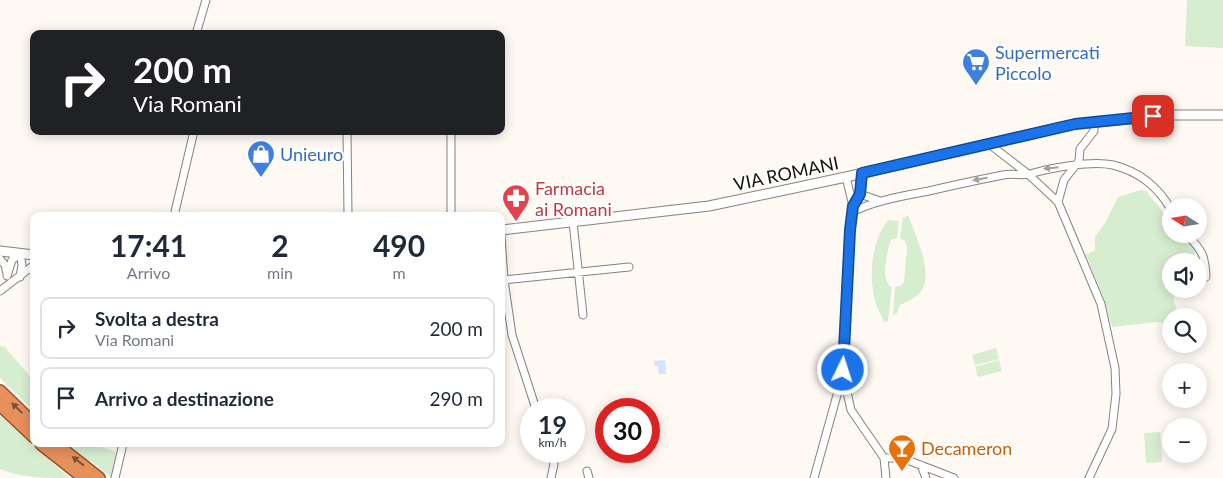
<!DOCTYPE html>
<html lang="it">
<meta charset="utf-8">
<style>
body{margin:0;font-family:Lato,sans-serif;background:#f6f6f7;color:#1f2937;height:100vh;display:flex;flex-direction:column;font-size:19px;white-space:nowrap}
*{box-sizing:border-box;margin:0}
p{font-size:16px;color:#747a83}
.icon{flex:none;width:28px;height:28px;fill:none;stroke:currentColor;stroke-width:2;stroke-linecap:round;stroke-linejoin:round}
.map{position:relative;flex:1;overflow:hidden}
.side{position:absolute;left:30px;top:212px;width:475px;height:235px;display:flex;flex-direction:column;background:#fff;border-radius:10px;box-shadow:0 2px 12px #0003}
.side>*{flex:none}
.banner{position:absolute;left:30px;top:30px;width:475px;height:105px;border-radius:10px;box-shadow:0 2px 12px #0003;background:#202124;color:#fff;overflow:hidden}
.needle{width:32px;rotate:282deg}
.fabs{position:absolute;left:1162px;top:198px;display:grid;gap:10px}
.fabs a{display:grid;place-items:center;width:45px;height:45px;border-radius:50%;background:#fff;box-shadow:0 2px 12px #0003;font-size:25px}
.speed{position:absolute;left:520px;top:398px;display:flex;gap:10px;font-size:25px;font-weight:700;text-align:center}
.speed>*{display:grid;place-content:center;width:65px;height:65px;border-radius:50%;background:#fff;box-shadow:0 2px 12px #0003;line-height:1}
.speed small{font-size:12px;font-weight:400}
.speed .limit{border:8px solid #d22;background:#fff;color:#111}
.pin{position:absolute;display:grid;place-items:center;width:42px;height:42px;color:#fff;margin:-21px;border-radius:10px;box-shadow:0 2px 8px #0006}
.me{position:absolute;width:55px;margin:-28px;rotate:4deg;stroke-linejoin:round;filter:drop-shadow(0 0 4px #0008)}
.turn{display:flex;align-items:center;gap:18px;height:105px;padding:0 20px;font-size:22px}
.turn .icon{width:65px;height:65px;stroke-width:2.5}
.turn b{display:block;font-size:35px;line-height:42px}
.eta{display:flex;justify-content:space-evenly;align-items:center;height:85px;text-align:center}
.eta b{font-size:30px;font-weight:700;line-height:35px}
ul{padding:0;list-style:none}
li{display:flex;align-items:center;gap:15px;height:62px;margin:0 10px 8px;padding:0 10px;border:2px solid #e0e1e3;border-radius:10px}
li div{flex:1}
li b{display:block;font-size:19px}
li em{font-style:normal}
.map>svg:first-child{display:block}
.green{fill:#d7edd0}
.water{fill:#d3e3fc}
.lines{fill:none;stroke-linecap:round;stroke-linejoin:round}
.minor-casing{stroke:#86827c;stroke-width:9}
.tertiary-casing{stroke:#86827c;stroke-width:11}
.trunk-casing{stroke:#995227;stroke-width:14}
.minor{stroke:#fff;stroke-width:7}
.tertiary{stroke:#fff;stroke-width:9}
.trunk{stroke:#e6905c;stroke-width:11}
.oneway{fill:#a1a09f}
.oneway2{fill:#7d5136}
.route-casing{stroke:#114b97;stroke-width:12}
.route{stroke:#1a73e8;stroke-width:9}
.labels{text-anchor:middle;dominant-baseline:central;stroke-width:4.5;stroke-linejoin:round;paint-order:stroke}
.shop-label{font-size:18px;fill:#366cbe;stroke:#fff;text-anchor:start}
.street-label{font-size:18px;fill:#141210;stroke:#fff}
.health-label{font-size:18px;fill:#be3a42;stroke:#fff;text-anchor:start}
.food-label{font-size:18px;fill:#c56008;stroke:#fff;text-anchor:start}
</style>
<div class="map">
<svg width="1223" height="478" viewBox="0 0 1223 478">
<rect width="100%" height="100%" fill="#fef9f3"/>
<path class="green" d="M1187,0h36v48l-38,-2z
M1141,190l5,1 25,31v12h12l11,12 1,12 4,3h-28v28h4l-1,13 5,14h-8v8l-14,-2 -45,5 -8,-28 -18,-44 9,-5v-13l10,-14 13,-26z
M908,215c7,19 29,63 10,80 -5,4 -12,7 -18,10l-3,8 -4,2 2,-28 7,-2 2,-4 3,-33 -2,-7 -5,-3 3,-20z
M888,220l11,1 -2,17 -6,2 -2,5c-2,12 -9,36 3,42l-4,34 -4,1c-2,-6 -6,-12 -8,-18 -8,-25 -5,-63 12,-84z
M0,346l5,1 29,34v30l-34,-33z
M996,348l3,11 -24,6 -3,-10z
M999,360l3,11 -24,6 -3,-10z
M0,415l69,63c-24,0 -47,0 -69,-9z
M1160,432l2,30 -16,1 -2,-30z
M69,444h25l24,9 -6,25 -21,-17 -1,2z"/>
<path class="water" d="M665,360l1,14h-7l-1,-8h-3l-1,-5z"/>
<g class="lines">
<g class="minor-casing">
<path id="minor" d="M196,34l10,-34
M347,131l1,85
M992,143l1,4 35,27 30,28 43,102 14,64 1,26 -4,35 -23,49
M862,173l-2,21 -7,12 -4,23 -6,145 8,36 33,48 2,20
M846,177l7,29
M860,194l20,7
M1058,202l6,-22 15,-19 1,-12 14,-18v-10
M852,212c24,-12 51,-16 77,-21 25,-6 49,-11 74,-16 9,-2 19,1 27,-1 20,-6 62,-14 83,-9 25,6 46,22 58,45
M174,216l20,-85
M451,216v-85
M573,222l10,93
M1187,234c15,17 18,20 19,43
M501,236l3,44 8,55 24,74
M0,259l5,6 2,9
M7,276l5,-16 8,-7 2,12 -2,12
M504,280l125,-13
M0,291l34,-26
M884,458h18l52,20
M921,465l5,13
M587,471l2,7
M115,478l8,-34
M551,478l3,-14 -3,-13
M814,478l28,-101"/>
</g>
<g class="tertiary-casing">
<path id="tertiary" d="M501,230l208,-24 137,-29 229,-53 96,-9h52
M0,251l34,4"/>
</g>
<g class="trunk-casing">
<path id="trunk" d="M0,391l34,33
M0,405l34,32
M41,444l43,34
M56,444l43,34"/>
</g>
<use href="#minor" class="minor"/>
<use href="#tertiary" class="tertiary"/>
<use href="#trunk" class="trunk"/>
</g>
<defs><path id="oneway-solid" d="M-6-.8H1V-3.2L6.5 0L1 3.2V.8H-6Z" transform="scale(1.25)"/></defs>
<g class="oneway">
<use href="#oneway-solid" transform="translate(1051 168) rotate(174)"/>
<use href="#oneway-solid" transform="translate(980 179) rotate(170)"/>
</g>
<g class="oneway2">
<use href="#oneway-solid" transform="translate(17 408) rotate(-135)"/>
<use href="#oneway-solid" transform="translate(78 461) rotate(-142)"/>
</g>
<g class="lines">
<g class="route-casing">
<path id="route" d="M843,370l7,-140 3,-24 7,-12 2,-21 213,-49 78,-8"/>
</g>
<use href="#route" class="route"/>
</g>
<defs>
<g id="supermarket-pin" transform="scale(1.4375)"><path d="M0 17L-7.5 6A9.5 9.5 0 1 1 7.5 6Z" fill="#3f7fe0" stroke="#fff"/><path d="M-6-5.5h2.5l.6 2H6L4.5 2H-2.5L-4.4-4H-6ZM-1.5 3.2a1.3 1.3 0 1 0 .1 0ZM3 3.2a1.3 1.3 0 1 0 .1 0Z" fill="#fff"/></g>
<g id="shop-pin" transform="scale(1.4375)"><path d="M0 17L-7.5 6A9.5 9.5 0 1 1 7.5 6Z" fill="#3f7fe0" stroke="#fff"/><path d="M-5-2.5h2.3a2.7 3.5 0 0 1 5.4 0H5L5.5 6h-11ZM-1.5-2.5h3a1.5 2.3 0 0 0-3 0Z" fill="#fff"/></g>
<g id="pharmacy-pin" transform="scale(1.4375)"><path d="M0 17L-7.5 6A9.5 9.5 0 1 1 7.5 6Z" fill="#e0444e" stroke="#fff"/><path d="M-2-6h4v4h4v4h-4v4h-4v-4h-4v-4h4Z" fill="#fff"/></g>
<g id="bar-pin" transform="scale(1.4375)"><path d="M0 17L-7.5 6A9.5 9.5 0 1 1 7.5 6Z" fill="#e8710a" stroke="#fff"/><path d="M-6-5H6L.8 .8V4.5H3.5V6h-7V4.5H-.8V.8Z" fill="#fff"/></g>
</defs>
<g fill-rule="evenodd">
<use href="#supermarket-pin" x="976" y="62"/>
<use href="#shop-pin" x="261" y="154"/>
<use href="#pharmacy-pin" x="516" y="198"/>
<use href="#bar-pin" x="902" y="448"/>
</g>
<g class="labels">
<g class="shop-label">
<text x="995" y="52">Supermercati<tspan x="995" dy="21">Piccolo</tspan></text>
<text x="280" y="154">Unieuro</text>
</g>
<g class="street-label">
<text transform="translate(786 173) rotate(-12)">VIA ROMANI</text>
</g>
<g class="health-label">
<text x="535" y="188">Farmacia<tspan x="535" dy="21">ai Romani</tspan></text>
</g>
<g class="food-label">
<text x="921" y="448">Decameron</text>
</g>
</g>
</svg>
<div class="fabs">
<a><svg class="needle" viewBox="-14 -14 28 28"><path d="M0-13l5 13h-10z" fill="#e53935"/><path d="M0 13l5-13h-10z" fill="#747a83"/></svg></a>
<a><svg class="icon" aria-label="sound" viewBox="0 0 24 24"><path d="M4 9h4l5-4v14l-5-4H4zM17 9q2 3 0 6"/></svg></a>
<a><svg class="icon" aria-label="search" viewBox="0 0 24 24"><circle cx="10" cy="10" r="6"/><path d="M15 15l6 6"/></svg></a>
<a>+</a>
<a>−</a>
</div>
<div class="speed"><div>19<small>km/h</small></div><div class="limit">30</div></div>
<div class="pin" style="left:1153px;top:116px;background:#d93025"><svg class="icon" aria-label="arrive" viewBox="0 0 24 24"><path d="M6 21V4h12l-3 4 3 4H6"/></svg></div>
<svg class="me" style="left:843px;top:370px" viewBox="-20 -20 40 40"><circle r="17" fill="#1a73e8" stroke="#fff" stroke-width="3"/><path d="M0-11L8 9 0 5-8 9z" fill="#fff"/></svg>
<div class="banner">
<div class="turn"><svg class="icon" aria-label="right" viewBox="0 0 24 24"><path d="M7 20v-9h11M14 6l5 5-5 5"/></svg><div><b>200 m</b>Via Romani</div></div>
</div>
<section class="side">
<div class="eta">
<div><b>17:41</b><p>Arrivo</p></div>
<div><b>2</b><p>min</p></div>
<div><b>490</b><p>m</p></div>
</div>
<ul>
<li><svg class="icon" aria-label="right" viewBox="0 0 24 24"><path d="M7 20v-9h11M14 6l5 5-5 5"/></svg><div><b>Svolta a destra</b><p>Via Romani</p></div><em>200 m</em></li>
<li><svg class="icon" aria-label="arrive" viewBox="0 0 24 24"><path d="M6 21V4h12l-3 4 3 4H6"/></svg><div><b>Arrivo a destinazione</b></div><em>290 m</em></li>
</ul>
</section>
</div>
